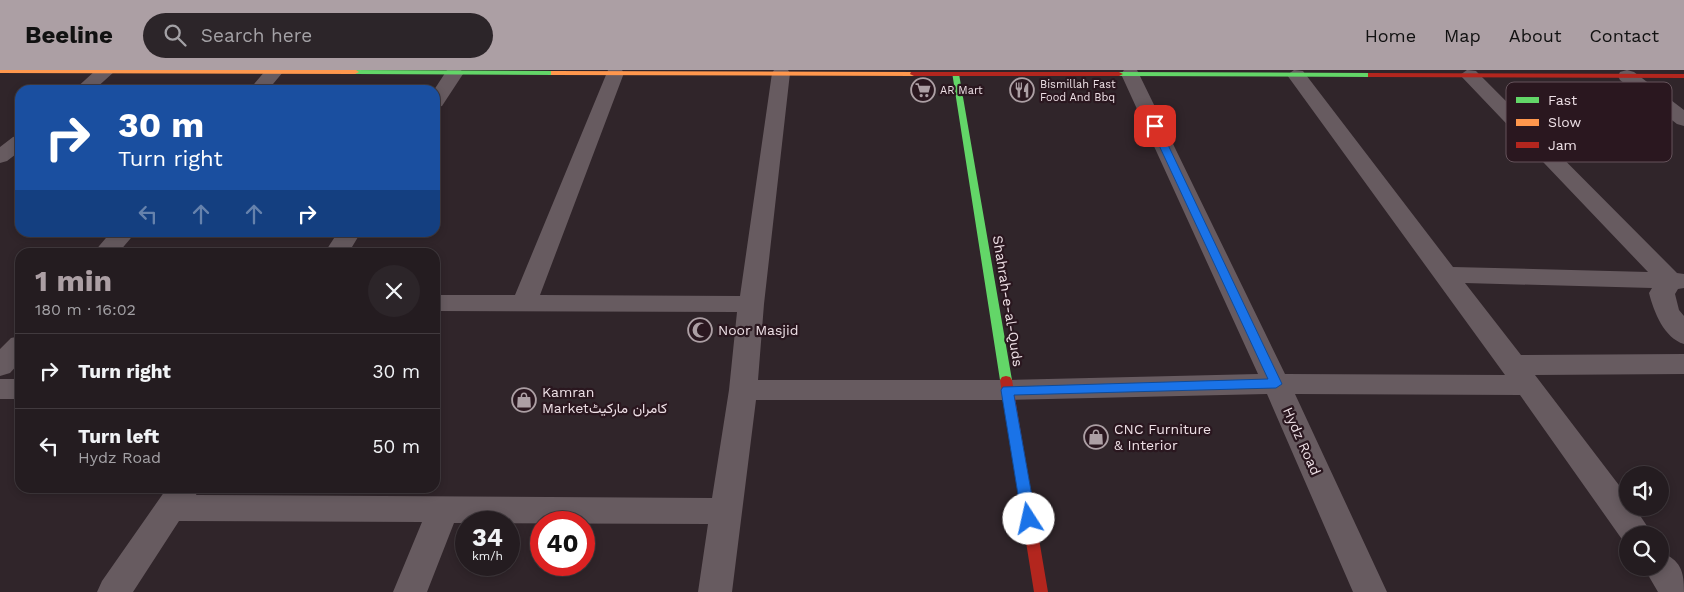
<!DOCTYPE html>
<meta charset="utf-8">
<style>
body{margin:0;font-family:"Work Sans",Vazirmatn,sans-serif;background:#2c2529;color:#f1f3f6;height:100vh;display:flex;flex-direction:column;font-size:19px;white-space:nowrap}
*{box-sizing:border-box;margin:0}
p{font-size:16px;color:#a3a1a5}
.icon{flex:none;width:28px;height:28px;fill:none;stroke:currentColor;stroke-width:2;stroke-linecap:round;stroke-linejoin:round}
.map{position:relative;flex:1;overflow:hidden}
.side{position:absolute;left:15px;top:178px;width:425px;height:245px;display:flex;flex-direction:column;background:#241c20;border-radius:15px;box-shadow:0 2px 8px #0003,0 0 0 1px #413a3e}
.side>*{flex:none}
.guide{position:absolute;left:15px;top:15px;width:425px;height:152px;border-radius:15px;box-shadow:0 2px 8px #0003,0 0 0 1px #413a3e;background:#1a4fa0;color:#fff;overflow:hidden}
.controls{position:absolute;left:1619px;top:396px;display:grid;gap:10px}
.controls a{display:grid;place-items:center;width:50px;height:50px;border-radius:50%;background:#241c20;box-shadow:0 2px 8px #0003,0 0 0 1px #413a3e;font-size:25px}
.speed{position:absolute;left:455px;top:441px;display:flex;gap:10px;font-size:25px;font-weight:700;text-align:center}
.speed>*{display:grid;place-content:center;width:65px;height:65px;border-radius:50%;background:#241c20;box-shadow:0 2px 8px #0003,0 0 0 1px #413a3e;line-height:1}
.speed small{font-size:12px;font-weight:400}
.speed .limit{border:8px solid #d22;background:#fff;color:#111}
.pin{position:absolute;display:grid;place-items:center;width:42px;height:42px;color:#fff;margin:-21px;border-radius:10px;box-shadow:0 2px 8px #0006}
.me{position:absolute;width:55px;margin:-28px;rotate:350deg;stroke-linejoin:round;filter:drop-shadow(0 0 4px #0008)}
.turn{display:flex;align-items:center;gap:18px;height:105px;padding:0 20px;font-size:22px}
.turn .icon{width:65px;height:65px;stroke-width:2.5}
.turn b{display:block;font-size:35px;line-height:42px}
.lanes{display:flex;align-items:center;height:48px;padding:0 20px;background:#0003;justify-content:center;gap:25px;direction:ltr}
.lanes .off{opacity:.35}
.round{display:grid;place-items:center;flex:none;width:52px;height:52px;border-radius:26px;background:#2c2529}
.overview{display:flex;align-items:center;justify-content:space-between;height:85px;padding:0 20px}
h1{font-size:30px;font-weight:700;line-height:38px;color:#ac9fa4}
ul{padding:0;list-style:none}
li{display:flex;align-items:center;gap:15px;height:75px;padding:0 20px;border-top:1px solid #413a3e}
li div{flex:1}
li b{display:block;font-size:19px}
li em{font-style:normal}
header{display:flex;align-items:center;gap:30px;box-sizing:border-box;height:70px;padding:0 25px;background:#ac9fa4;color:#111}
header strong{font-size:24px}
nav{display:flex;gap:28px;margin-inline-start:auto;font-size:18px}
.search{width:350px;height:45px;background:#2c2529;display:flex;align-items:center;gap:12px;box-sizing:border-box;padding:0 18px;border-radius:28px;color:#a3a1a5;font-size:19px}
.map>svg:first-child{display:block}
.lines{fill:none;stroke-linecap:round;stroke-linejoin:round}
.street{fill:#675b60;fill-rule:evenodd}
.fast{fill:#63d668;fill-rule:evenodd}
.slow{fill:#ff974d;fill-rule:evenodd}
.jam{fill:#b3261e;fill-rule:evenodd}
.route{fill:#1a73e8;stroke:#114b97}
.labels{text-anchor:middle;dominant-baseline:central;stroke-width:4.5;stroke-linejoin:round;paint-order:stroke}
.far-poi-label{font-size:11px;fill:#eee0e6;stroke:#2a171f;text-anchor:start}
.street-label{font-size:14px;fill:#eee0e6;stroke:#2a171f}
.poi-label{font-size:14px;fill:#eee0e6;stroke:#2a171f;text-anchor:start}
.key{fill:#2a171f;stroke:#65535b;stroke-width:1}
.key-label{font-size:14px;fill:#eee0e6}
</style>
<header>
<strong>Beeline</strong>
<div class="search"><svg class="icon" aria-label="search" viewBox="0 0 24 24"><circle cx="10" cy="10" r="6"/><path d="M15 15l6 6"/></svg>Search here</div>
<nav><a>Home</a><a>Map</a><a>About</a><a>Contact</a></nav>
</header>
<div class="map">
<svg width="1684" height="522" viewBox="0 0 1684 522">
<rect width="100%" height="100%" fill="#30252a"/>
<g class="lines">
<path class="street" d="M96,0l19,1 -21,19h-20z
M266,0h16l1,2 -15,18h-19z
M447,0h14l2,4 -21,32 -7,2 -1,-18z
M608,0h14l2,3 -84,222 200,1 32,-223 2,-3h14l2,3 -26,231 -6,76h249l251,-6 -137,-300 3,-4h13l2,4 146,300 220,1 -218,-300 7,-5 9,1 150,196 195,5 -188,-197 7,-5 9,1 201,202 7,1v14l-6,1 -3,5 4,16 5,6v28c-20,-6 -30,-32 -35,-51l3,-5 -187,-5 56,72 163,-1v20l-149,1 93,122v11h7l18,27h-25v10h-2l-106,-150 -225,-1 92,198h-34l-86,-198 -260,6h-251l-24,192h-34l10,-68 -254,-1 -27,69h-34l29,-70 -243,-1 -46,71h-36l5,-11 65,-93h32l-3,7 516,3 17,-108 8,-78 -302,-1v-16h80z
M1627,0l7,2 50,38v16l-7,-2 -57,-44 -2,-4 2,-4z
M20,65v16l-13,10 -7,2v-16l13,-10z
M111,162h25l-17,20h-25z
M338,162h23l-12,20h-24z
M20,266v26l-10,11 -10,3v-27l11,-11z
M0,309h20v20h-20z
M1660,482c21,8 24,19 24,40h-26l-14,-24h16z"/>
<path class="fast" d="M354,0l200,1 4,2 -4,2 -199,-1 -4,-2z
M952,2l7,2 53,306 -2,3h-8l-2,-3z
M1116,2l255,1 4,2 -4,2 -252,-1 -4,-2z"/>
<path class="slow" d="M0,0h356l3,2 -4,2 -355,-1z
M551,1l363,1 4,2 -4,2 -360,-1h-3z"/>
<path class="jam" d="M911,2h208l4,2 -4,2h-205l-4,-2z
M1368,3l316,1v4l-313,-1h-3z
M1006,306l4,1 2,3 36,212h-14l-34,-212 2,-3z"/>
</g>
<path class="route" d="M1155,53l4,3 123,258 -6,4 -262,7 22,124 -2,4h-10l-2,-4 -21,-129 2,-3 265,-8 -118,-253z"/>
<defs>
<g id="supermarket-ring" transform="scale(1.25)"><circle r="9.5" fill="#2a171f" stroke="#ac9fa4" stroke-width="1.5"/><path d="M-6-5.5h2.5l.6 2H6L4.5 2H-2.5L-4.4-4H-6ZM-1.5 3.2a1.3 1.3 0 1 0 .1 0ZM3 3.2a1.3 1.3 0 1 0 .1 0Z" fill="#ac9fa4"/></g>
<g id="restaurant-ring" transform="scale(1.25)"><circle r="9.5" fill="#2a171f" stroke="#ac9fa4" stroke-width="1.5"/><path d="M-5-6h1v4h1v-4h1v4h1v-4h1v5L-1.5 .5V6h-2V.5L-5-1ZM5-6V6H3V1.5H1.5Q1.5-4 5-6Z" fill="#ac9fa4"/></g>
<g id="mosque-ring" transform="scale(1.25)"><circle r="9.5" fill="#2a171f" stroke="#ac9fa4" stroke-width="1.5"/><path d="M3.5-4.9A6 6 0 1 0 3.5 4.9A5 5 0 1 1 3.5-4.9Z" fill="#ac9fa4"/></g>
<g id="shop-ring" transform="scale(1.25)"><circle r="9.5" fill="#2a171f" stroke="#ac9fa4" stroke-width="1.5"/><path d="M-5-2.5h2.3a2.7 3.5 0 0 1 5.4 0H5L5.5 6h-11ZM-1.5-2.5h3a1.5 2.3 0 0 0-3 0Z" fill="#ac9fa4"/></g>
</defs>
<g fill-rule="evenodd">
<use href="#supermarket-ring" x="923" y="20"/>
<use href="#restaurant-ring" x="1022" y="20"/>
<use href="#mosque-ring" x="700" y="260"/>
<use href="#shop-ring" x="524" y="330"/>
<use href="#shop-ring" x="1096" y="367"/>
</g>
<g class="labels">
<g class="far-poi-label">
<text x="1040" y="14">Bismillah Fast<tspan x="1040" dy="13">Food And Bbq</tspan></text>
<text x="940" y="20">AR Mart</text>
</g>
<g class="street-label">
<text transform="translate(1008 231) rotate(81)">Shahrah-e-al-Quds</text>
<text transform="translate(1302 371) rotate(66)">Hydz Road</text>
</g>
<g class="poi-label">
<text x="718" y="260">Noor Masjid</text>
<text x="542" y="322">Kamran<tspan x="542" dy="16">Marketکامران مارکیٹ</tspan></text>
<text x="1114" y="359">CNC Furniture<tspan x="1114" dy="16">&amp; Interior</tspan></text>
</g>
</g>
<rect x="1506" y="12" width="166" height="80" rx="8" class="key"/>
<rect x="1516" y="27" width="23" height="6" fill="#63d668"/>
<rect x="1516" y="49" width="23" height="7" fill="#ff974d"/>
<rect x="1516" y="72" width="23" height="6" fill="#b3261e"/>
<g class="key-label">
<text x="1548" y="35">Fast</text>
<text x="1548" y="57">Slow</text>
<text x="1548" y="80">Jam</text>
</g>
</svg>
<div class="controls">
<a><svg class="icon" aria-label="sound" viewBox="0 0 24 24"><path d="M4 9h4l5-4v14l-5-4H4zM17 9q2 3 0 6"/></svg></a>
<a><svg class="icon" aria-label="search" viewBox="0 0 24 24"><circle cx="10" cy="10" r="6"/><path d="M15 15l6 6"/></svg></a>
</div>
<div class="speed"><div>34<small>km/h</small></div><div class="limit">40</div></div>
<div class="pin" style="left:1155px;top:56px;background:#d93025"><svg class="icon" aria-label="arrive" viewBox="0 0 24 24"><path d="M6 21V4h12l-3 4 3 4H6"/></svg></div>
<svg class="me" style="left:1029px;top:449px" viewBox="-20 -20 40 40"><circle r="19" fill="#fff"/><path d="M0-13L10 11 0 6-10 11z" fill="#1a73e8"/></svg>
<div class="guide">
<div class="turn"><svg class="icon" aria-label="right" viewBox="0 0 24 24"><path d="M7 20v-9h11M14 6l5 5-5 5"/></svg><div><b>30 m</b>Turn right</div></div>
<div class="lanes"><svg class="icon off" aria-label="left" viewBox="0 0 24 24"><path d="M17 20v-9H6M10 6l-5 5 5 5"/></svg><svg class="icon off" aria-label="ahead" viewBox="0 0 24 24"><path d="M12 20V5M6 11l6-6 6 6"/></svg><svg class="icon off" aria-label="ahead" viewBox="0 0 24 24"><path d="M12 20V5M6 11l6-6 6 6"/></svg><svg class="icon" aria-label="right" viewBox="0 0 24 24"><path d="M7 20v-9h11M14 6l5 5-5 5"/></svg></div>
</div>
<section class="side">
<div class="overview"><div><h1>1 min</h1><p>180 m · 16:02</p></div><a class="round"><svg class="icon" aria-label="close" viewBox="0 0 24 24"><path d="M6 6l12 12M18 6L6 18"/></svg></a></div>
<ul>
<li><svg class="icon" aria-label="right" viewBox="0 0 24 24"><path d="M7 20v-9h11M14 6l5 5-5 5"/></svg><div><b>Turn right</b></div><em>30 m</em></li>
<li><svg class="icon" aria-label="left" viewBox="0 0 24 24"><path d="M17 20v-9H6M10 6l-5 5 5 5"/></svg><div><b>Turn left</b><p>Hydz Road</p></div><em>50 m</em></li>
</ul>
</section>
</div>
